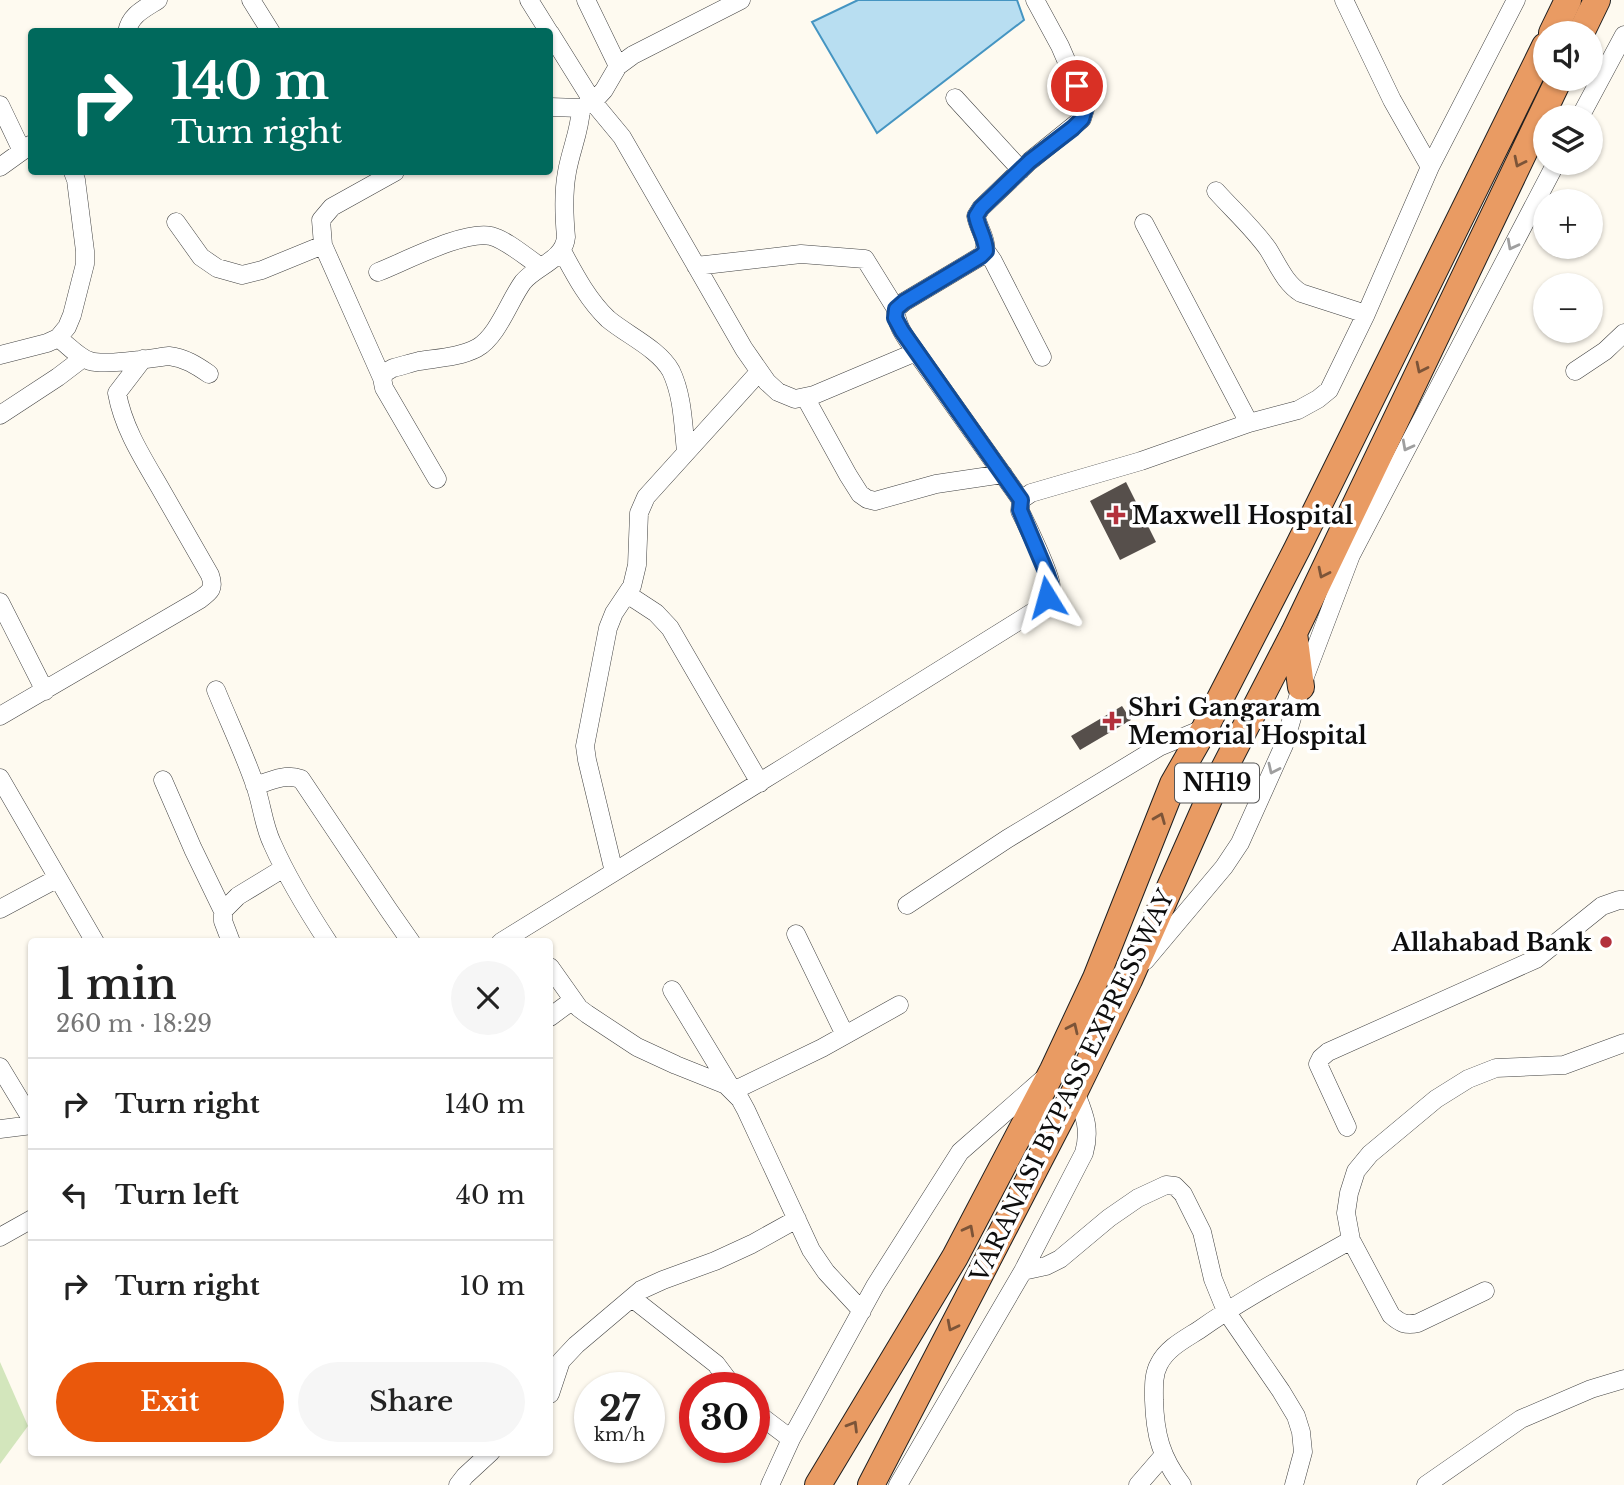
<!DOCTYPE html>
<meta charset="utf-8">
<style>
body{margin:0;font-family:"Libre Baskerville",serif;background:#f6f6f6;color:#222;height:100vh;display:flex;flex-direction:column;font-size:26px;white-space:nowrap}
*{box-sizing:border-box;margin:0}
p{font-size:23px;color:#767676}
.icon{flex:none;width:38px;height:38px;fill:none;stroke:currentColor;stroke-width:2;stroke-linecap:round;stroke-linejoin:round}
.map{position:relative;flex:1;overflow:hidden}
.sheet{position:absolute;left:28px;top:938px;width:525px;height:518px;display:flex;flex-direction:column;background:#fff;border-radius:7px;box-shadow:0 2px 5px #0004}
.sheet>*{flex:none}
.guide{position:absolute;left:28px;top:28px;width:525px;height:147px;border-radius:7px;box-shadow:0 2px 5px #0004;background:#00695c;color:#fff;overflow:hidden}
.tools{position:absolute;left:1533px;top:21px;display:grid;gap:14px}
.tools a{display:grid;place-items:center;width:70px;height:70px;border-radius:50%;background:#fff;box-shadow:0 2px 5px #0004;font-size:35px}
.speed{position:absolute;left:574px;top:1372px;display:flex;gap:14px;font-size:35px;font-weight:700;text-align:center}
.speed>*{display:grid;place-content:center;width:91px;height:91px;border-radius:50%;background:#fff;box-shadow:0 2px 5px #0004;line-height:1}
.speed small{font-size:18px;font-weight:400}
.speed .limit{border:10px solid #d22;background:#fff;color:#111}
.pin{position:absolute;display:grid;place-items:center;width:60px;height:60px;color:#fff;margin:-30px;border:4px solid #fff;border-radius:50%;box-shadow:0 2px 7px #0007}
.me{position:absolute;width:77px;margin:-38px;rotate:352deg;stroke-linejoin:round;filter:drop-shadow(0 0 5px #0008)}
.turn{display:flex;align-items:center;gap:24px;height:147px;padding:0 28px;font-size:32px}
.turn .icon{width:91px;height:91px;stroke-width:2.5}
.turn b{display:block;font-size:49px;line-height:60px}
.round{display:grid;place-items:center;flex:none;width:74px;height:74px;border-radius:37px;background:#f6f6f6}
.overview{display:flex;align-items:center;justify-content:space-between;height:119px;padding:0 28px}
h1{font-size:42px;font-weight:600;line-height:52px}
.action{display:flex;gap:14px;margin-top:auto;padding:14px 28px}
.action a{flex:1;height:80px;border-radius:42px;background:#ea580c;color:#fff;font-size:28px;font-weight:600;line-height:80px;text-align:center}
.action a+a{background:#f6f6f6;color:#222}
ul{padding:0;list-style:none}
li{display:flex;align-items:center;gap:21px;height:91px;padding:0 28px;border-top:2px solid #e0e0e0}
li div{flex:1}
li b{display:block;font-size:26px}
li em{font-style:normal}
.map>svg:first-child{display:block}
.green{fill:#d3e6bc}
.water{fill:#b8def1;stroke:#4595c2;stroke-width:2}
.building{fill:#564f4b}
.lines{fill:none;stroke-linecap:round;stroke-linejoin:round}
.minor-casing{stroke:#414141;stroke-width:19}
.highway-casing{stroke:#1f1f1f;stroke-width:28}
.minor{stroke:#fff;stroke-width:18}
.highway{stroke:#e99b63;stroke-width:26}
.oneway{stroke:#7c5438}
.oneway2{stroke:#9f9f9f}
.route-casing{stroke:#114b97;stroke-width:18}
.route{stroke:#1a73e8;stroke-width:12}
.poi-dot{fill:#b3313c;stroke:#fff;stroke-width:2.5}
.labels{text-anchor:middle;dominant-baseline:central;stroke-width:7;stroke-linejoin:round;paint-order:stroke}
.shield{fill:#fff;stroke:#565656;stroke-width:2}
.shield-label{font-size:23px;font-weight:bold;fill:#0e0e0e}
.poi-label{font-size:24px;font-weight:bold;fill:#0e0e0e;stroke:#fff;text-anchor:start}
.street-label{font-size:24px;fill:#0e0e0e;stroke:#fff}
</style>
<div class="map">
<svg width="1624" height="1485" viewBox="0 0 1624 1485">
<rect width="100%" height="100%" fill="#fefaf0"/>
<path class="green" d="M0,1362l28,64 -28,38z"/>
<path class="water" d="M858,0h159l7,20 -147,113 -65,-111z"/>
<path class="building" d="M1126,482l30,60 -36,18 -30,-59z
M1122,706l9,14 -51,30 -9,-14z"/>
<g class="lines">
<g class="minor-casing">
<path id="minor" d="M251,0l20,32
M529,0l20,32
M586,0l32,66
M1344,0l48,100 38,67
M127,32c3,-17 17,-23 31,-32
M550,33l43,69 29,35 122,212 23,33 11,10 17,7 19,-4 102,-43
M955,98l66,72
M0,105l22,46
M550,107l31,1 12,-6 11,-12 14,-24 15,-11 108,-55
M1580,117l44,-82
M0,167l32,-23
M1216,191c17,19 37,37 52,58 10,16 17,34 33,44l65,21
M176,222l25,35 16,11 25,7 20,-5 61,-25
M1144,223l105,200
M562,251c13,24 26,49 46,68 19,16 51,30 63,52 12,25 12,54 15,80
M986,251l7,10 49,96
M696,266l105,-12 64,5 31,50
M378,272c26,-10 86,-42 113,-36 16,4 36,22 50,31
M58,338c10,7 21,20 32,23 15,5 62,-3 79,-5 16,2 27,9 40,18
M0,355l47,-12 11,-5 9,-11 5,-12 13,-51v-13l-9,-71 -3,-8
M1575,371l30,-20 19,-18
M382,378l-59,-133 -2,-25 11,-13 63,-35
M805,397l43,78 12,19 7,5 8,2 61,-17 67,-10
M0,415l58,-38 25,-19
M437,479l-53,-91 -2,-10 4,-6 7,-4c9,-2 17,-5 26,-7 19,-3 41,-4 58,-13 21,-12 32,-47 46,-66 13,-16 41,-22 43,-45 -2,-22 -3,-44 1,-65 4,-23 13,-41 14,-64
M1021,500l-105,-148c-9,-13 -21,-27 -20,-43l8,-7 77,-46c11,-12 -3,-26 -5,-40l5,-8 49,-47 52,-42 4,-13 -26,-60 -25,-46
M627,594l29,19 14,15 90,155
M0,602l45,89
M216,690c13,32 28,63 39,95 7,19 8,39 17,58 15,34 35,67 56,99
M0,716l199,-116c11,-8 16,-11 11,-25 -17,-30 -34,-59 -51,-89 -17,-29 -36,-59 -42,-93l26,-34
M0,778l95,164
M163,780l30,69 30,62
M255,786c15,-5 30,-13 46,-7l87,130 23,33
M614,872l-27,-112 -2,-14 23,-118 6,-15 18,-27 5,-21 2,-52 7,-16 113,-125
M907,905l100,-66 152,-92 46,-19
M0,909l58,-31
M796,934l49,101
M231,942l-8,-21v-10l15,-15 46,-28
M501,942l293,-181 247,-154c4,-6 10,-13 10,-21 -1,-13 -24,-61 -31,-75l1,-11 10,-7 110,-32 108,-38 49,-13 20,-11 11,-9 37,-76 64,-147 86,-167
M1145,961l79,-94 16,-24 44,-98 17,-58 50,-132 205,-392
M550,967l29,41 8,6 50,33 39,18 50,20 14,14 6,11 65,140 15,22 36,39
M672,990l61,101 89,-43 77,-43
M550,1017l23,-17
M0,1067l32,53
M1347,1127l-29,-63 3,-6 7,-6 208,-93 66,-53 17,-6h5
M0,1129l32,-4
M0,1237l32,-18
M1023,1271l23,-5 14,-7 49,-41 29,-20 28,-13 9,1 8,8 19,38 11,47 13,32 55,80 15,25 5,16 2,20 -9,33
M1485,1291l-67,32c-12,3 -18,0 -27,-8l-40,-75 -5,-27 3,-20 7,-22 14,-17 66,-55 32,-20 28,-11 68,-3 60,-22
M632,1298l84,66 18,24
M550,1394l11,-33 15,-16 65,-55 22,-10 52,-19 37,-17 45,-25
M754,1411l37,28
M458,1485l7,-9 26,-24
M770,1485l21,-46 84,-153 85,-134 82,-72
M898,1485l125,-214 61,-118c7,-25 0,-39 -9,-62
M1138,1485l26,-30
M1182,1485c-21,-28 -27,-50 -28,-85 0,-12 -1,-25 5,-36 8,-16 26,-25 40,-34 48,-34 101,-61 152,-90
M1426,1485l95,-66 70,-30 33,-10"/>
</g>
<g class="highway-casing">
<path id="highway" d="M1552,33l16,-33
M1581,33l16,-33
M1294,633l7,54
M818,1485l137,-228 98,-187 43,-92 77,-194 32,-56 92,-179 248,-503
M871,1485l204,-394 54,-111 83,-188 82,-159 265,-554"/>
</g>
<use href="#minor" class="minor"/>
<use href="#highway" class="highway"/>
</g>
<defs><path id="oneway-chevron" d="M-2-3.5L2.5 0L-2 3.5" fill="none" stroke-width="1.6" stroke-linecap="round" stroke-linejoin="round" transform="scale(1.75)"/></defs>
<g class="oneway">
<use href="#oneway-chevron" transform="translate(1519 162) rotate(116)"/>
<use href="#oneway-chevron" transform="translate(1421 368) rotate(116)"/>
<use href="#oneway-chevron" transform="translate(1323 573) rotate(116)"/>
<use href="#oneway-chevron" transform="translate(1160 818) rotate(-68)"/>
<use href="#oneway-chevron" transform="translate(1073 1028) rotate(-65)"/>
<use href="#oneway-chevron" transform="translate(969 1230) rotate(-62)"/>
<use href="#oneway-chevron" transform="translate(952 1326) rotate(117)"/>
<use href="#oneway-chevron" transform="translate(853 1426) rotate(-59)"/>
</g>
<g class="oneway2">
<use href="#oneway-chevron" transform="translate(1512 245) rotate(118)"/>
<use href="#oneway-chevron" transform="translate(1407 446) rotate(118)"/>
<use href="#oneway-chevron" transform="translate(1273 769) rotate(115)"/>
</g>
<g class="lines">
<g class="route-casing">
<path id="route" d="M1047,597l4,-11 -4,-12 -27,-64 1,-10 -119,-169 -7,-13 1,-9 8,-7 77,-46 5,-5c0,-12 -8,-23 -10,-35l5,-8 49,-47 43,-33 9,-9 4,-13 -9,-20"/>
</g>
<use href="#route" class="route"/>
</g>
<g class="poi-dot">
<path d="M1112.5 504.5h7v7h7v7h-7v7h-7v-7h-7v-7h7z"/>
<path d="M1108.5 710.5h7v7h7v7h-7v7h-7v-7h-7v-7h7z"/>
<circle cx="1606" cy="942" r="7"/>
</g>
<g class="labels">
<rect class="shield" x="1175" y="763.5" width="84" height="39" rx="5"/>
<g class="shield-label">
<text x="1217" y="783">NH19</text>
</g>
<g class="poi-label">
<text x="1132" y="515">Maxwell Hospital</text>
<text x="1128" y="707">Shri Gangaram<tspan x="1128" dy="28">Memorial Hospital</tspan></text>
<text x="1592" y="942" text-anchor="end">Allahabad Bank</text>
</g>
<g class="street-label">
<text transform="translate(1072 1086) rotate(-64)">VARANASI BYPASS EXPRESSWAY</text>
</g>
</g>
</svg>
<div class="tools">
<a><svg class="icon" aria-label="sound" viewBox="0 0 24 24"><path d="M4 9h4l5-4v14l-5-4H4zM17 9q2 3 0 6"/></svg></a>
<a><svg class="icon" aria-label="layers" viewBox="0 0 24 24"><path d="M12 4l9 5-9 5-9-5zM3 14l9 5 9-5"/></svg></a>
<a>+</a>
<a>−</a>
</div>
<div class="speed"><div>27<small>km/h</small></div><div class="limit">30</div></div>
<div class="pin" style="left:1077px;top:86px;background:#d93025"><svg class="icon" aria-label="arrive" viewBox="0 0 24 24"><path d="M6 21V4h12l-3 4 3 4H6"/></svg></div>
<svg class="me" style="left:1047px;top:597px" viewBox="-20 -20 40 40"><path d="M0-17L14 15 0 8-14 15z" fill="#1a73e8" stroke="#fff" stroke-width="4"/></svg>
<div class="guide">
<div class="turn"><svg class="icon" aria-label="right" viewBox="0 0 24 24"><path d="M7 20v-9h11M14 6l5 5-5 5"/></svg><div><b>140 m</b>Turn right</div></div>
</div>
<section class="sheet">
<div class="overview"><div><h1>1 min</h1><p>260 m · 18:29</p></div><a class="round"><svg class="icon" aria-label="close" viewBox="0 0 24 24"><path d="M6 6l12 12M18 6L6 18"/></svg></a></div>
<ul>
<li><svg class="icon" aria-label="right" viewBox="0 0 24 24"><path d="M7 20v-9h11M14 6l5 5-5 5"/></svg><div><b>Turn right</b></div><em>140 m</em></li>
<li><svg class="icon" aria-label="left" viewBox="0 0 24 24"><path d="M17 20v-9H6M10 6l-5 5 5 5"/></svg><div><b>Turn left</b></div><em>40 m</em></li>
<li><svg class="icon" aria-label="right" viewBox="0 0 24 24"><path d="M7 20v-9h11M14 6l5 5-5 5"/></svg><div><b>Turn right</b></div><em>10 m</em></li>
</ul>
<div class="action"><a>Exit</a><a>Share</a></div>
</section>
</div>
